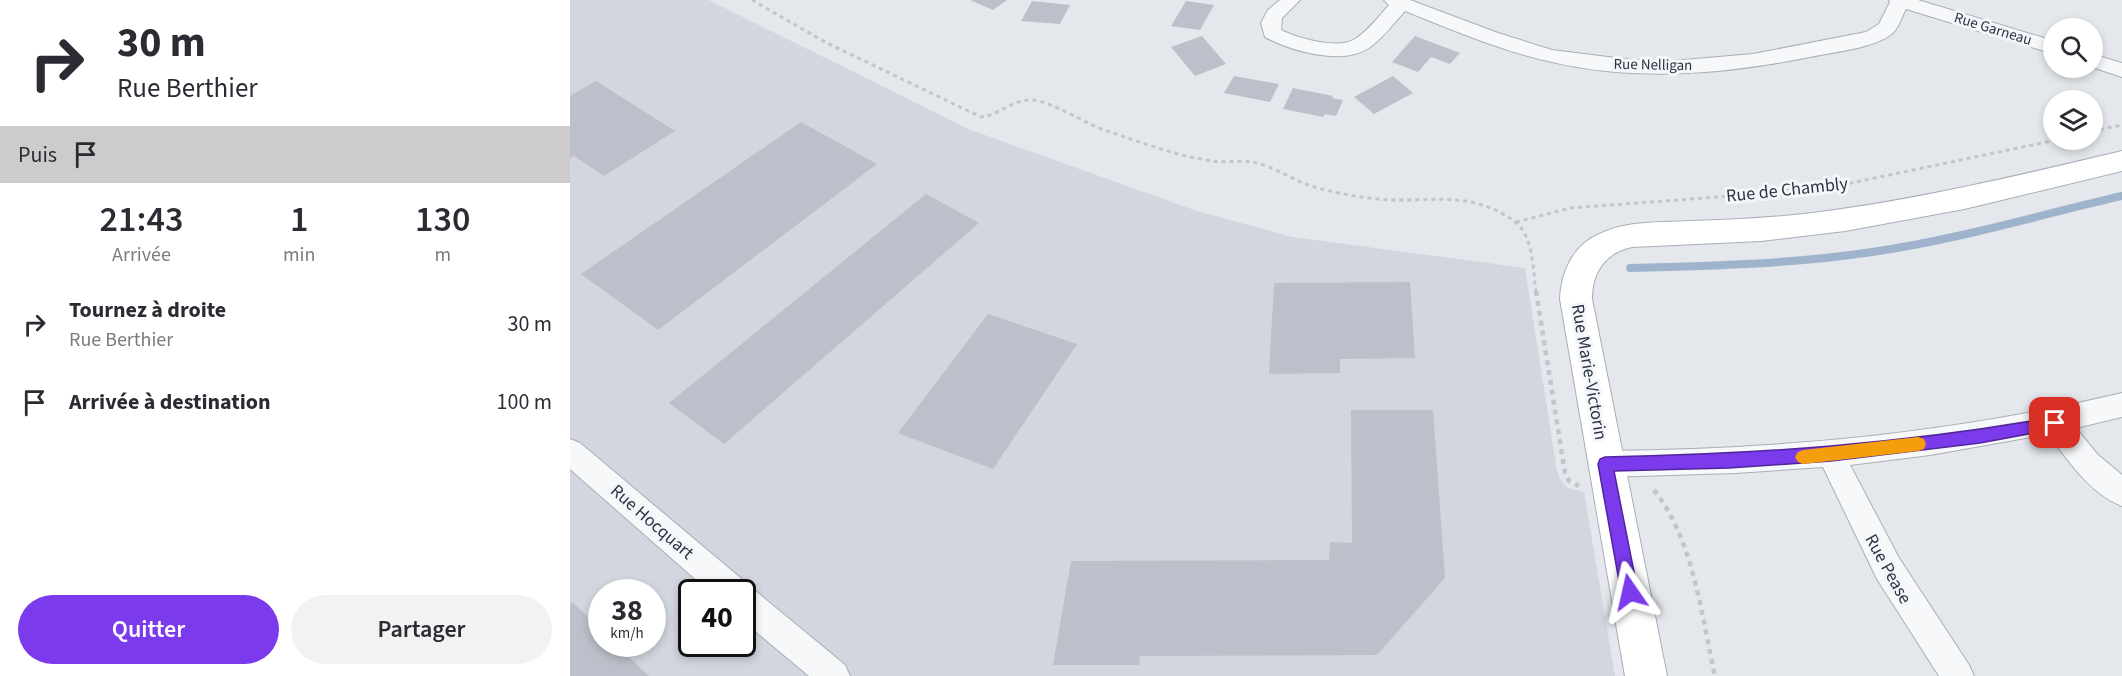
<!DOCTYPE html>
<html lang="fr">
<meta charset="utf-8">
<style>
body{margin:0;font-family:"Source Sans 3",sans-serif;background:#f2f2f3;color:#2b2b33;height:100vh;display:flex;flex-direction:column;font-size:22px;white-space:nowrap}
*{box-sizing:border-box;margin:0}
p{font-size:20px;color:#7c7c81}
.icon{flex:none;width:33px;height:33px;fill:none;stroke:currentColor;stroke-width:2;stroke-linecap:round;stroke-linejoin:round}
.map{position:relative;flex:1;overflow:hidden}
.sheet{display:flex;flex-direction:column;background:#fff;width:570px}
.sheet>*{flex:none}
.hud{background:#fff;color:#2b2b33;overflow:hidden}
.buttons{position:absolute;left:1473px;top:18px;display:grid;gap:12px}
.buttons a{display:grid;place-items:center;width:60px;height:60px;border-radius:50%;background:#fff;box-shadow:0 3px 9px #0003;font-size:30px}
.speed{position:absolute;left:18px;top:579px;display:flex;gap:12px;font-size:30px;font-weight:700;text-align:center}
.speed>*{display:grid;place-content:center;width:78px;height:78px;border-radius:50%;background:#fff;box-shadow:0 3px 9px #0003;line-height:1}
.speed small{font-size:15px;font-weight:400}
.speed .limit{border:3px solid #111;border-radius:9px;background:#fff;color:#111}
.pin{position:absolute;display:grid;place-items:center;width:51px;height:51px;color:#fff;margin:-26px;border-radius:12px;box-shadow:0 3px 9px #0006}
.me{position:absolute;width:66px;margin:-33px;rotate:349deg;stroke-linejoin:round;filter:drop-shadow(0 0 4px #0008)}
.turn{display:flex;align-items:center;gap:21px;height:126px;padding:0 18px;font-size:27px}
.turn .icon{width:78px;height:78px;stroke-width:2.5}
.turn b{display:block;font-size:42px;line-height:51px}
.then{display:flex;align-items:center;height:57px;padding:0 18px;background:#0003;gap:12px;font-size:22px}
.eta{display:flex;justify-content:space-evenly;align-items:center;height:102px;text-align:center}
.eta b{font-size:36px;font-weight:600;line-height:42px}
.primary-button{display:flex;gap:12px;margin-top:auto;padding:12px 18px}
.primary-button a{flex:1;height:69px;border-radius:36px;background:#7c3aed;color:#fff;font-size:24px;font-weight:600;line-height:69px;text-align:center}
.primary-button a+a{background:#f2f2f3;color:#2b2b33}
ul{padding:0;list-style:none}
li{display:flex;align-items:center;gap:18px;height:78px;padding:0 18px}
li div{flex:1}
li b{display:block;font-size:22px}
li em{font-style:normal}
main{display:flex;flex:1;min-height:0}
.map>svg:first-child{display:block}
.built{fill:#d2d6de;fill-rule:evenodd}
.lines{fill:none;stroke-linecap:round;stroke-linejoin:round}
.stream{stroke:#9fb4cc;stroke-width:8}
.building{fill:#bbc0ca}
.street-casing{stroke:#a9aeb7;stroke-width:2}
.secondary-casing{stroke:#a9aeb7;stroke-width:2}
.path-far1{stroke:#c2c5cb;stroke-width:3;stroke-dasharray:4 4;stroke-linecap:butt}
.path{stroke:#c2c5cb;stroke-width:4.5;stroke-dasharray:5 5;stroke-linecap:butt}
.street{fill:#f7f8fa;fill-rule:evenodd}
.secondary{fill:#fff;fill-rule:evenodd}
.route{fill:#7c3aed;stroke:#51269a;stroke-width:1.5}
.slow{fill:#f59e0b}
.labels{text-anchor:middle;dominant-baseline:central;stroke-width:6;stroke-linejoin:round;paint-order:stroke}
.far-street-label{font-size:15px;fill:#2b3445;stroke:#f4f6f9}
.street-label{font-size:18px;fill:#2b3445;stroke:#f4f6f9}
</style>
<main>
<section class="sheet">
<div class="hud">
<div class="turn"><svg class="icon" aria-label="right" viewBox="0 0 24 24"><path d="M7 20v-9h11M14 6l5 5-5 5"/></svg><div><b>30 m</b>Rue Berthier</div></div>
<div class="then">Puis<svg class="icon" aria-label="arrive" viewBox="0 0 24 24"><path d="M6 21V4h12l-3 4 3 4H6"/></svg></div>
</div>
<div class="eta">
<div><b>21:43</b><p>Arrivée</p></div>
<div><b>1</b><p>min</p></div>
<div><b>130</b><p>m</p></div>
</div>
<ul>
<li><svg class="icon" aria-label="right" viewBox="0 0 24 24"><path d="M7 20v-9h11M14 6l5 5-5 5"/></svg><div><b>Tournez à droite</b><p>Rue Berthier</p></div><em>30 m</em></li>
<li><svg class="icon" aria-label="arrive" viewBox="0 0 24 24"><path d="M6 21V4h12l-3 4 3 4H6"/></svg><div><b>Arrivée à destination</b></div><em>100 m</em></li>
</ul>
<div class="primary-button"><a>Quitter</a><a>Partager</a></div>
</section>
<div class="map">
<svg width="1552" height="676" viewBox="0 0 1552 676">
<rect width="100%" height="100%" fill="#e4e7ec"/>
<path class="built" d="M0,0h139l259,129 229,82 95,26 233,31 32,203 4,10 7,7 16,4 31,184h-1045zM32,592h50v52h-50zM122,592h50v52h-50z"/>
<g class="lines">
<path class="stream" d="M1060,268c81,-2 162,-4 242,-16 84,-12 167,-37 250,-56"/>
</g>
<path class="building" d="M400,0h37l-14,10z
M462,1l38,4 -10,19 -39,-3z
M616,1l28,4 -14,25 -29,-4z
M632,36l24,28 -31,12 -24,-29z
M845,36l45,17 -10,11 -19,-7 -13,15 -26,-10z
M664,76l45,8 -9,18 -46,-9z
M823,76l20,17 -39,21 -20,-17z
M26,81l79,50 -71,45 -30,-20 -4,2v-62z
M723,88l40,8 -1,2 11,2 -7,16 -11,-2 -2,3 -40,-8z
M231,122l76,42 -219,166 -77,-56z
M356,194l53,29 -255,221 -55,-41z
M840,282l5,76 -75,1v14l-71,1 5,-91z
M418,314l89,30 -84,125 -95,-36z
M781,410h82l12,168 -68,77 -237,1 -1,9h-86l18,-104 258,-1 1,-18 22,1z
M2,602l30,28v14h13l34,32h-79v-72z"/>
<g class="lines">
<g class="street-casing">
<path id="street" d="M710,0h20l-18,18 -1,12c16,8 57,20 74,9 13,-8 24,-23 34,-34l-5,-5h26l88,33 54,17 80,10 40,1 81,-7 113,-22 13,-8 11,-22 -1,-2h29l136,41v13l-148,-45c-4,7 -7,18 -13,24 -17,15 -60,19 -83,24 -84,17 -173,25 -258,5 -51,-11 -99,-32 -147,-51 -11,12 -23,28 -36,37 -27,18 -78,3 -104,-11l-4,-14 7,-13z
M1522,54l30,9v14l-30,-10z
M1552,393v24l-46,11 21,26 25,21v31c-32,-12 -54,-46 -74,-72l-118,21 -80,10 49,93 70,107 5,11h-35l-62,-97 -54,-112 -87,6 -131,4 -10,-4 -4,-9 4,-9 10,-4c178,-2 344,-17 517,-58z
M0,439l10,4 164,138 2,5 7,3 92,76 5,11h-41l-67,-56v-28h-32l-140,-123z"/>
</g>
<g class="secondary-casing">
<path id="secondary" d="M1552,151v20l-158,38 -119,22 -84,10 -129,6c-27,6 -40,25 -40,52l75,377h-42l-65,-377c1,-26 12,-52 37,-64 30,-15 61,-12 93,-14 38,-1 76,-3 114,-7 108,-13 213,-38 318,-63z"/>
</g>
<path class="path-far1" d="M182,0l73,42 156,75c18,-2 32,-18 51,-17 20,1 53,24 75,31 34,11 69,25 105,30 13,2 27,-1 41,1 16,3 34,14 50,21 21,8 44,12 66,15 54,8 96,-12 145,23 20,14 19,50 22,72
M1522,131l30,-6
M946,222l54,-14 175,-13 106,-12 205,-43"/>
<path class="path" d="M966,291l29,182 4,8 10,5
M1084,490c40,51 47,124 61,186"/>
<use href="#street" class="street"/>
<use href="#secondary" class="secondary"/>
</g>
<path class="route" d="M1485,417l5,1 2,5 -2,5 -80,15 -149,18 -102,7 -115,3 24,121 -3,6 -5,2 -6,-2 -3,-6 -23,-128 2,-5 5,-2c154,-3 298,-13 450,-40z"/>
<path class="slow" d="M1348,437l6,2 2,5 -2,5 -6,2 -115,13 -5,-2 -3,-5 3,-5 5,-2z"/>
<g class="labels">
<g class="far-street-label">
<text transform="translate(1423 29) rotate(17)">Rue Garneau</text>
<text transform="translate(1083 65) rotate(1)">Rue Nelligan</text>
</g>
<g class="street-label">
<text transform="translate(1217 190) rotate(-6)">Rue de Chambly</text>
<text transform="translate(1019 372) rotate(80)">Rue Marie-Victorin</text>
<text transform="translate(82 522) rotate(41)">Rue Hocquart</text>
<text transform="translate(1318 569) rotate(61)">Rue Pease</text>
</g>
</g>
</svg>
<div class="buttons">
<a><svg class="icon" aria-label="search" viewBox="0 0 24 24"><circle cx="10" cy="10" r="6"/><path d="M15 15l6 6"/></svg></a>
<a><svg class="icon" aria-label="layers" viewBox="0 0 24 24"><path d="M12 4l9 5-9 5-9-5zM3 14l9 5 9-5"/></svg></a>
</div>
<div class="speed"><div>38<small>km/h</small></div><div class="limit">40</div></div>
<div class="pin" style="left:1485px;top:423px;background:#d93025"><svg class="icon" aria-label="arrive" viewBox="0 0 24 24"><path d="M6 21V4h12l-3 4 3 4H6"/></svg></div>
<svg class="me" style="left:1060px;top:592px" viewBox="-20 -20 40 40"><path d="M0-17L14 15 0 8-14 15z" fill="#7c3aed" stroke="#fff" stroke-width="4"/></svg>
</div>
</main>
